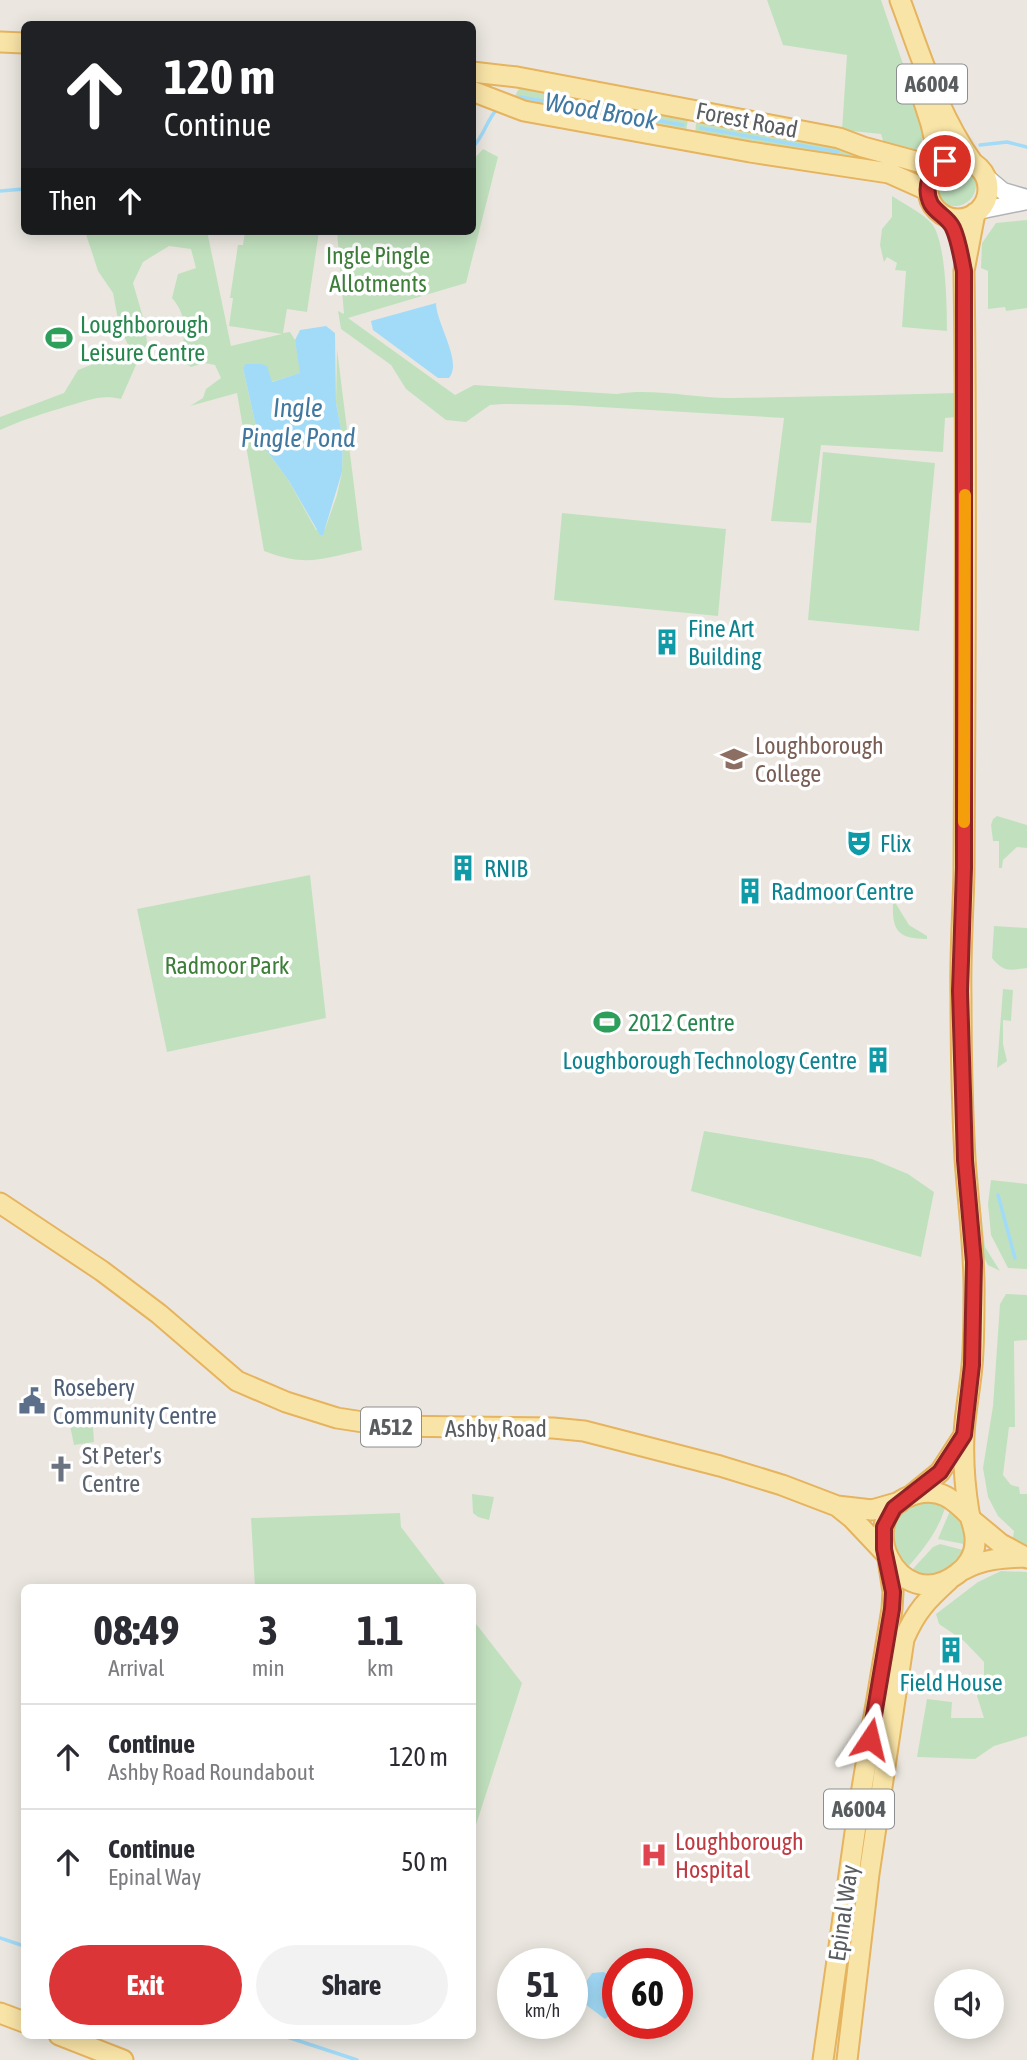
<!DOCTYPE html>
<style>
body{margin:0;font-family:"Asap Condensed",sans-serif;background:#f2f2f3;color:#2b2b33;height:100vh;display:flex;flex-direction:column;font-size:26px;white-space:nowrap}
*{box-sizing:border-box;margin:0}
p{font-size:23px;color:#7c7c81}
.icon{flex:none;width:38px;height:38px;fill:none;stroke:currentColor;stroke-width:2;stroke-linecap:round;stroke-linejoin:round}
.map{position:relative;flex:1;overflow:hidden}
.sheet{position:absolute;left:21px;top:1584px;width:455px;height:455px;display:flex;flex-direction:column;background:#fff;border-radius:10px;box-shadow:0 4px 18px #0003}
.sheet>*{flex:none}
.hud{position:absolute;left:21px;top:21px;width:455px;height:214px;border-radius:10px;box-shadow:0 4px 18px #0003;background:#202124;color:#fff;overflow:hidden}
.controls{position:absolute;left:934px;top:1969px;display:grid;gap:14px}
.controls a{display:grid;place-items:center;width:70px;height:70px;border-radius:50%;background:#fff;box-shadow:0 4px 18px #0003;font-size:35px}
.speed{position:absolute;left:497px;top:1948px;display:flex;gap:14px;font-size:35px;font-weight:700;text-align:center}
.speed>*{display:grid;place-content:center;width:91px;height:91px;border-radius:50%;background:#fff;box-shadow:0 4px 18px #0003;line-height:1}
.speed small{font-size:18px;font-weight:400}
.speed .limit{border:10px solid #d22;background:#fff;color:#111}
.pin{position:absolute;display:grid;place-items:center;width:60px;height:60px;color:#fff;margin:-30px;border:4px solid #fff;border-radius:50%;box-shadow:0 2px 7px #0007}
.me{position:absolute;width:77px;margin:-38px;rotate:10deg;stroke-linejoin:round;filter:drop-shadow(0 0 5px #0008)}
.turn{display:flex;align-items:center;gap:24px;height:147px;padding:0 28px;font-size:32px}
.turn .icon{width:91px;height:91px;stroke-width:2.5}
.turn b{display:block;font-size:49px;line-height:60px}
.then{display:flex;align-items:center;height:66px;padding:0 28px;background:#0003;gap:14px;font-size:26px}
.eta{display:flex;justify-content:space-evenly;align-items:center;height:119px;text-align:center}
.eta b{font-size:42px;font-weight:700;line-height:49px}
.button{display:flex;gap:14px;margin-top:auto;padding:14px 28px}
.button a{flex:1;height:80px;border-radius:42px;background:#dc3538;color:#fff;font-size:28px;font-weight:700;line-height:80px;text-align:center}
.button a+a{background:#f2f2f3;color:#2b2b33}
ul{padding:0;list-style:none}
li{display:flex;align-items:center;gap:21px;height:105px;padding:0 28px;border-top:2px solid #e1e1e2}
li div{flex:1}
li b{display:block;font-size:26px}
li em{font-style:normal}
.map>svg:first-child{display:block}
.green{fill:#c1e1be}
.water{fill:#a2dbf8}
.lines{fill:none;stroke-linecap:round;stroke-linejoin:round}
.stream{stroke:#a2dbf8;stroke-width:3.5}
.minor-casing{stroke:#b1b3b7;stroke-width:19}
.major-casing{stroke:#e6b35e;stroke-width:23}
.minor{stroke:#fff;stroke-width:16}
.major{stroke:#f9e4a7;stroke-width:19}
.route-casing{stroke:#8f2224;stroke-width:18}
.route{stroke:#dc3538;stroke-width:12}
.slow{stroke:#f59e0b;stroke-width:12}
.labels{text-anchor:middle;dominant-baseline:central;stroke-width:7;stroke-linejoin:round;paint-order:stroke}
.shield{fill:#fff;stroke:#8b8e90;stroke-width:2}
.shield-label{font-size:23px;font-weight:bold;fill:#595d60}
.street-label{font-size:24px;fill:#595d60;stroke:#fff}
.park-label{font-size:24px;fill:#3d7e39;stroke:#fff}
.leisure-label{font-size:24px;fill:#27864d;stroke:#fff;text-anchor:start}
.culture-label{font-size:24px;fill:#0d838f;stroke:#fff;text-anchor:start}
.education-label{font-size:24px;fill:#785e54;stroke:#fff;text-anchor:start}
.service-label{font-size:24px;fill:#4e5e75;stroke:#fff;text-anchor:start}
.worship-label{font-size:24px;fill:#5b616d;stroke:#fff;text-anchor:start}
.health-label{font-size:24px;fill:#be3a42;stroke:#fff;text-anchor:start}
.water-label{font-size:26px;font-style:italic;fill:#4078a0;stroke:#fff}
</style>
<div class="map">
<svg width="1027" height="2060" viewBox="0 0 1027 2060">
<rect width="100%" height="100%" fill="#ebe7e0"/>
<path class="green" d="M767,0h114l43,125c-1,11 -1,21 -12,27l-27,-5 -4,-13 -39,-4 5,-75 -64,-10z
M524,87l159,28 5,5 -2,11 -173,-31 5,-10z
M700,118l159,33 -7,14 -157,-30 1,-12z
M483,149l15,8 -32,126 -118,35 107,77 19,-10 143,9c37,-6 75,4 112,4 76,-1 152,-3 227,-5v24l-11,1 -2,34 -122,-7 -10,78 -40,-2 13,-103 -217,-13 -63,-1 -14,1 -24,17 -20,-2 -40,-31 -15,-24 -50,-36 -3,-18 6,3 -7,-83h135l1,-71z
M934 185a21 21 0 1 1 42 0a21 21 0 1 1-42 0Z
M892,196c12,8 31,17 40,28 14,17 15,83 15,107l-45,-4 4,-56 -11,-1 2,-7 -10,-6 -3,5 -4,-17 2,-16 10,-12z
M1027,220v88l-21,3 -1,-4 -17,2v-38l-7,-3 1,-25 14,-20z
M85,231h122l24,115 51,-12 -53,-8 4,-28h-3l8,-53h5l2,-14h74l-12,81 -20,-3 -4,24 7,-1 5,8 6,33 -30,9 -28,-14 16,72 30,41 27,49 9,-1 12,-34 5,-23 1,-32 -7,-37 1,-54 25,201c-40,9 -57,17 -98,1l-27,-158 -47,13 13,-8 3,-9 15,-11 -6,-13 -11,-2 -13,4 -19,-12 11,-10c2,-19 2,-32 -11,-47l6,-24 18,-6 -5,-19 -22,-3 -26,16 -10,21 12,41 3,29 -15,3 -14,-31 -6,-32 -15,-22z
M121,347l8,8 7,10 -15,34c-20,-5 -34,2 -53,7 -23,7 -46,14 -68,24v-13l64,-24 14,-23 18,-7z
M823,452l112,11 -16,168 -111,-11z
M562,513l164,16 -8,87 -164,-16z
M997,816l30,9v23l-10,-1 -14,13 -1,8h-3v-27h-6l-2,-16 2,-6z
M310,875l16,143 -159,34 -30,-143z
M893,899l16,26 18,11v3c-32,0 -35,-10 -34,-40z
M994,926l33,2v40c-17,2 -23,5 -35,-10z
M1003,989l10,1 -2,31 -8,-1v24l4,17 -10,7z
M704,1131l168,28 36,15 26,18 -13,65 -230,-66z
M976,1167l9,80 15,24 -12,-6 -6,-11z
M991,1180l36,4v85l-19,-1 -17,-33 -3,-31z
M1006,1294l21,1v45l-13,1 1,86h-6l-6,48 8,10 8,2 1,7h7v53l-15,-4 2,-12 -16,-15 -10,-19 -5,-29 10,-62 7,-102z
M92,1411l2,31 -20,3 -6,-29z
M472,1494l22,3 -5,23 -11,-3 -5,-4z
M923,1498l24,4c-8,28 -22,46 -41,67l-16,-27 4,-25z
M952,1506l8,6 9,33 -31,-6z
M400,1513l1,14 46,60h-192l-4,-69z
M940,1544l27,7 -5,10 -25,16 -27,-5 23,-25z
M1001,1571l26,1v164l-33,10 -19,13 -58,-2 10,-58 25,3 -1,16h33l-7,-22 7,-17v-17l-20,-21 -25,-17 -3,-10 42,-32z
M473,1620l49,63 -49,151z"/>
<path class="water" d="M436,303c0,20 27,59 13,75h-11l-65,-48 -2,-9z
M326,326l9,7 1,70 7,37 -1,32 -19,63h-3l-31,-54 -30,-41 -16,-72 3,-4h15l6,2 5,16 28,-9 -5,-33 5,-10z
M604,1972l11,9 -3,33 -7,5 -24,-18 -3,-7 14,-21z"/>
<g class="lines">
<path class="stream" d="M520,97l163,28
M701,128l137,24
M980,145l27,-3 20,5
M472,148c13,-13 14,-27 25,-39
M0,191l24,-2
M998,1195l17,63
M0,1938l24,8
M281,2035l76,25"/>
<g class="minor-casing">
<path id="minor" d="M985,176l18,15 24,7
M978,211l49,-10"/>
</g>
<g class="major-casing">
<path id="major" d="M900,0c21,56 38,114 73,163
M0,42l24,1
M472,72l45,5 322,61 24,9 74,20
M916,77l15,47 9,40
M472,91l52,20 226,41 139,21 38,17
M928 189a30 30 0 1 1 60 0a30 30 0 1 1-60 0Z
M0,1203l102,68 57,43 78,67 49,21 51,16 52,8 164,2 31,3 136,35 62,19 55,21 35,4 28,-8
M913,1494l27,-22 24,-37
M837,1506l15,12 34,36
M970,1516c-16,-16 -30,-29 -54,-22 -68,19 -18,125 41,80 10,-7 18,-19 18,-32 1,-11 -4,-20 -6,-30 -4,-24 -6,-53 -5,-77 1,-23 6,-46 8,-69 2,-23 2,-46 2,-69 1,-47 -6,-93 -9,-139 -3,-54 -4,-108 -4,-162 -1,-41 2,-82 3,-123 1,-201 3,-402 0,-602l11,-58
M972,1520l29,24 26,14
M963,1570c20,-11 39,-12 60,-13
M0,2013l24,9
M59,2035l64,25
M823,2060l34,-242 35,-209 1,-17 -5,-33
M847,2060l22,-186 35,-235c12,-28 23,-39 45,-59"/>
</g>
<use href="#minor" class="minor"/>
<use href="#major" class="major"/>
</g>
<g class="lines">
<g class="route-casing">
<path id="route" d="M870,1739l22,-130 1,-17 -9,-43v-22l10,-19 46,-36 24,-37 8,-70 2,-103 -9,-102 -5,-169 4,-123v-597c-3,-14 -5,-30 -11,-43 -5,-11 -16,-14 -22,-24 -8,-16 -1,-35 14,-43"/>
</g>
<use href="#route" class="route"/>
<path class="slow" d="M964,822l1,-327"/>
</g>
<defs>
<g id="stadium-bare" transform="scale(2.1)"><path d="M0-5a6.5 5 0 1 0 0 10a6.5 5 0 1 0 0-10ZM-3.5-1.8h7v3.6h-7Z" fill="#2e9e5b" stroke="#fff" stroke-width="2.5" paint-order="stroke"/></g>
<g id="building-bare" transform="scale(2.1)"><path d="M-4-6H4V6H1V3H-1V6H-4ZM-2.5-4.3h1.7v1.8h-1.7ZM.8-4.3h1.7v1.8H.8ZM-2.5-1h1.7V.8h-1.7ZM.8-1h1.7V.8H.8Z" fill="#0f9aa8" stroke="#fff" stroke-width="2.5" paint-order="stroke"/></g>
<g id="university-bare" transform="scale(2.1)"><path d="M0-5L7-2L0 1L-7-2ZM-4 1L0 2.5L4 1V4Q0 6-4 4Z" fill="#8d6e63" stroke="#fff" stroke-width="2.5" paint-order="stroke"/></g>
<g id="theatre-bare" transform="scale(2.1)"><path d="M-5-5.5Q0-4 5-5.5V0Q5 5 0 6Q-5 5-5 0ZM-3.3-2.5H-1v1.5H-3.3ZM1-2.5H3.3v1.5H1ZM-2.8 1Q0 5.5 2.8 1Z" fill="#0f9aa8" stroke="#fff" stroke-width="2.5" paint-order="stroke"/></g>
<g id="civic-bare" transform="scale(2.1)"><path d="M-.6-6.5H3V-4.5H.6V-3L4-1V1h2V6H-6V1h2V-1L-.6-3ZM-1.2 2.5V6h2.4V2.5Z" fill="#5c6f8a" stroke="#fff" stroke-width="2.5" paint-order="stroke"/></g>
<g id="church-bare" transform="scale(2.1)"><path d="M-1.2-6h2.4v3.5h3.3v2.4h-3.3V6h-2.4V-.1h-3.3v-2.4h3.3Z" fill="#6b7280" stroke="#fff" stroke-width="2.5" paint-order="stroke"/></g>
<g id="hospital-bare" transform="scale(2.1)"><path d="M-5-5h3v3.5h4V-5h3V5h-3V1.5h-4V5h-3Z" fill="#e0444e" stroke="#fff" stroke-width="2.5" paint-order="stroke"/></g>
</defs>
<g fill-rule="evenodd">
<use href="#stadium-bare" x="59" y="338"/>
<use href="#building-bare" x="667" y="642"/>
<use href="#university-bare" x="734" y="759"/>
<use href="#theatre-bare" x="859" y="843"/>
<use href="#building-bare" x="463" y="868"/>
<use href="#building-bare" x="750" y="891"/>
<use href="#stadium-bare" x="607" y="1022"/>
<use href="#building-bare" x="878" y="1060"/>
<use href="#civic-bare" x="32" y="1401"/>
<use href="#church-bare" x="61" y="1469"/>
<use href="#building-bare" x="951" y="1650"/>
<use href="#hospital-bare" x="654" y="1855"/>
</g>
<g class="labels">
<g class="shield">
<rect x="897" y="64.5" width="70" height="39" rx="5"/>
<rect x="361" y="1407.5" width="60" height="39" rx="5"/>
<rect x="824" y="1789.5" width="70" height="39" rx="5"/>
</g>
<g class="shield-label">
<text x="932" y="84">A6004</text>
<text x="391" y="1427">A512</text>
<text x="859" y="1809">A6004</text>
</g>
<g class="street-label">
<text transform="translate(747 120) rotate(11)">Forest Road</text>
<text x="496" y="1428">Ashby Road</text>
<text transform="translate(843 1913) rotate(-82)">Epinal Way</text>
</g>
<g class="park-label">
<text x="378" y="255">Ingle Pingle<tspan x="378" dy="28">Allotments</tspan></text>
<text x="227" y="965">Radmoor Park</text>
</g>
<g class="leisure-label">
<text x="80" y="324">Loughborough<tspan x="80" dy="28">Leisure Centre</tspan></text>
<text x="628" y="1022">2012 Centre</text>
</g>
<g class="culture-label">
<text x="688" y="628">Fine Art<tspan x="688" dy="28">Building</tspan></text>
<text x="880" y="843">Flix</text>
<text x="484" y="868">RNIB</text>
<text x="771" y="891">Radmoor Centre</text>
<text x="857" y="1060" text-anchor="end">Loughborough Technology Centre</text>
<text x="951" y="1682" text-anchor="middle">Field House</text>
</g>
<g class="education-label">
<text x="755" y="745">Loughborough<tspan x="755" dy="28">College</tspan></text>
</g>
<g class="service-label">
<text x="53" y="1387">Rosebery<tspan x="53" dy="28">Community Centre</tspan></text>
</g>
<g class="worship-label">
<text x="82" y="1455">St Peter's<tspan x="82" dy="28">Centre</tspan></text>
</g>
<g class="health-label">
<text x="675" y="1841">Loughborough<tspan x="675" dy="28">Hospital</tspan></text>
</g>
<g class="water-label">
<text transform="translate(601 111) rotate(10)">Wood Brook</text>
<text x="298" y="408">Ingle<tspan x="298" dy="30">Pingle Pond</tspan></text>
</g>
</g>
</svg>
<div class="controls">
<a><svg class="icon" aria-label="sound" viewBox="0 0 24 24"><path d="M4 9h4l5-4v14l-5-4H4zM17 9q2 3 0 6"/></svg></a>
</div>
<div class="speed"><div>51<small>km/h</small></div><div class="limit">60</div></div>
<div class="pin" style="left:945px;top:161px;background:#d93025"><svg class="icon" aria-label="arrive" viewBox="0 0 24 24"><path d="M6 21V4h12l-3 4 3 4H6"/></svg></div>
<svg class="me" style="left:870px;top:1739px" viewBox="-20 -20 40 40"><path d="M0-17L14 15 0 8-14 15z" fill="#dc3538" stroke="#fff" stroke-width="4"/></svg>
<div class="hud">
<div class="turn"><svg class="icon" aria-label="ahead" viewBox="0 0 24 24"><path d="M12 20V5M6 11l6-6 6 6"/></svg><div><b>120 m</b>Continue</div></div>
<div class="then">Then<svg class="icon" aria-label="ahead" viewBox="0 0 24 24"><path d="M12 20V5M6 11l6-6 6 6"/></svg></div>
</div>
<section class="sheet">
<div class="eta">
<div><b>08:49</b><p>Arrival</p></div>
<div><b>3</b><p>min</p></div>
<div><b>1.1</b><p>km</p></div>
</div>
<ul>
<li><svg class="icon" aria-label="ahead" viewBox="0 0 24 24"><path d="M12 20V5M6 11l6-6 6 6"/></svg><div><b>Continue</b><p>Ashby Road Roundabout</p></div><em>120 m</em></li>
<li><svg class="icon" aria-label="ahead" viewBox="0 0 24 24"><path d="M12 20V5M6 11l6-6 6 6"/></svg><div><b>Continue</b><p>Epinal Way</p></div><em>50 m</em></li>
</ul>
<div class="button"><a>Exit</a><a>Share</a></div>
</section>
</div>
